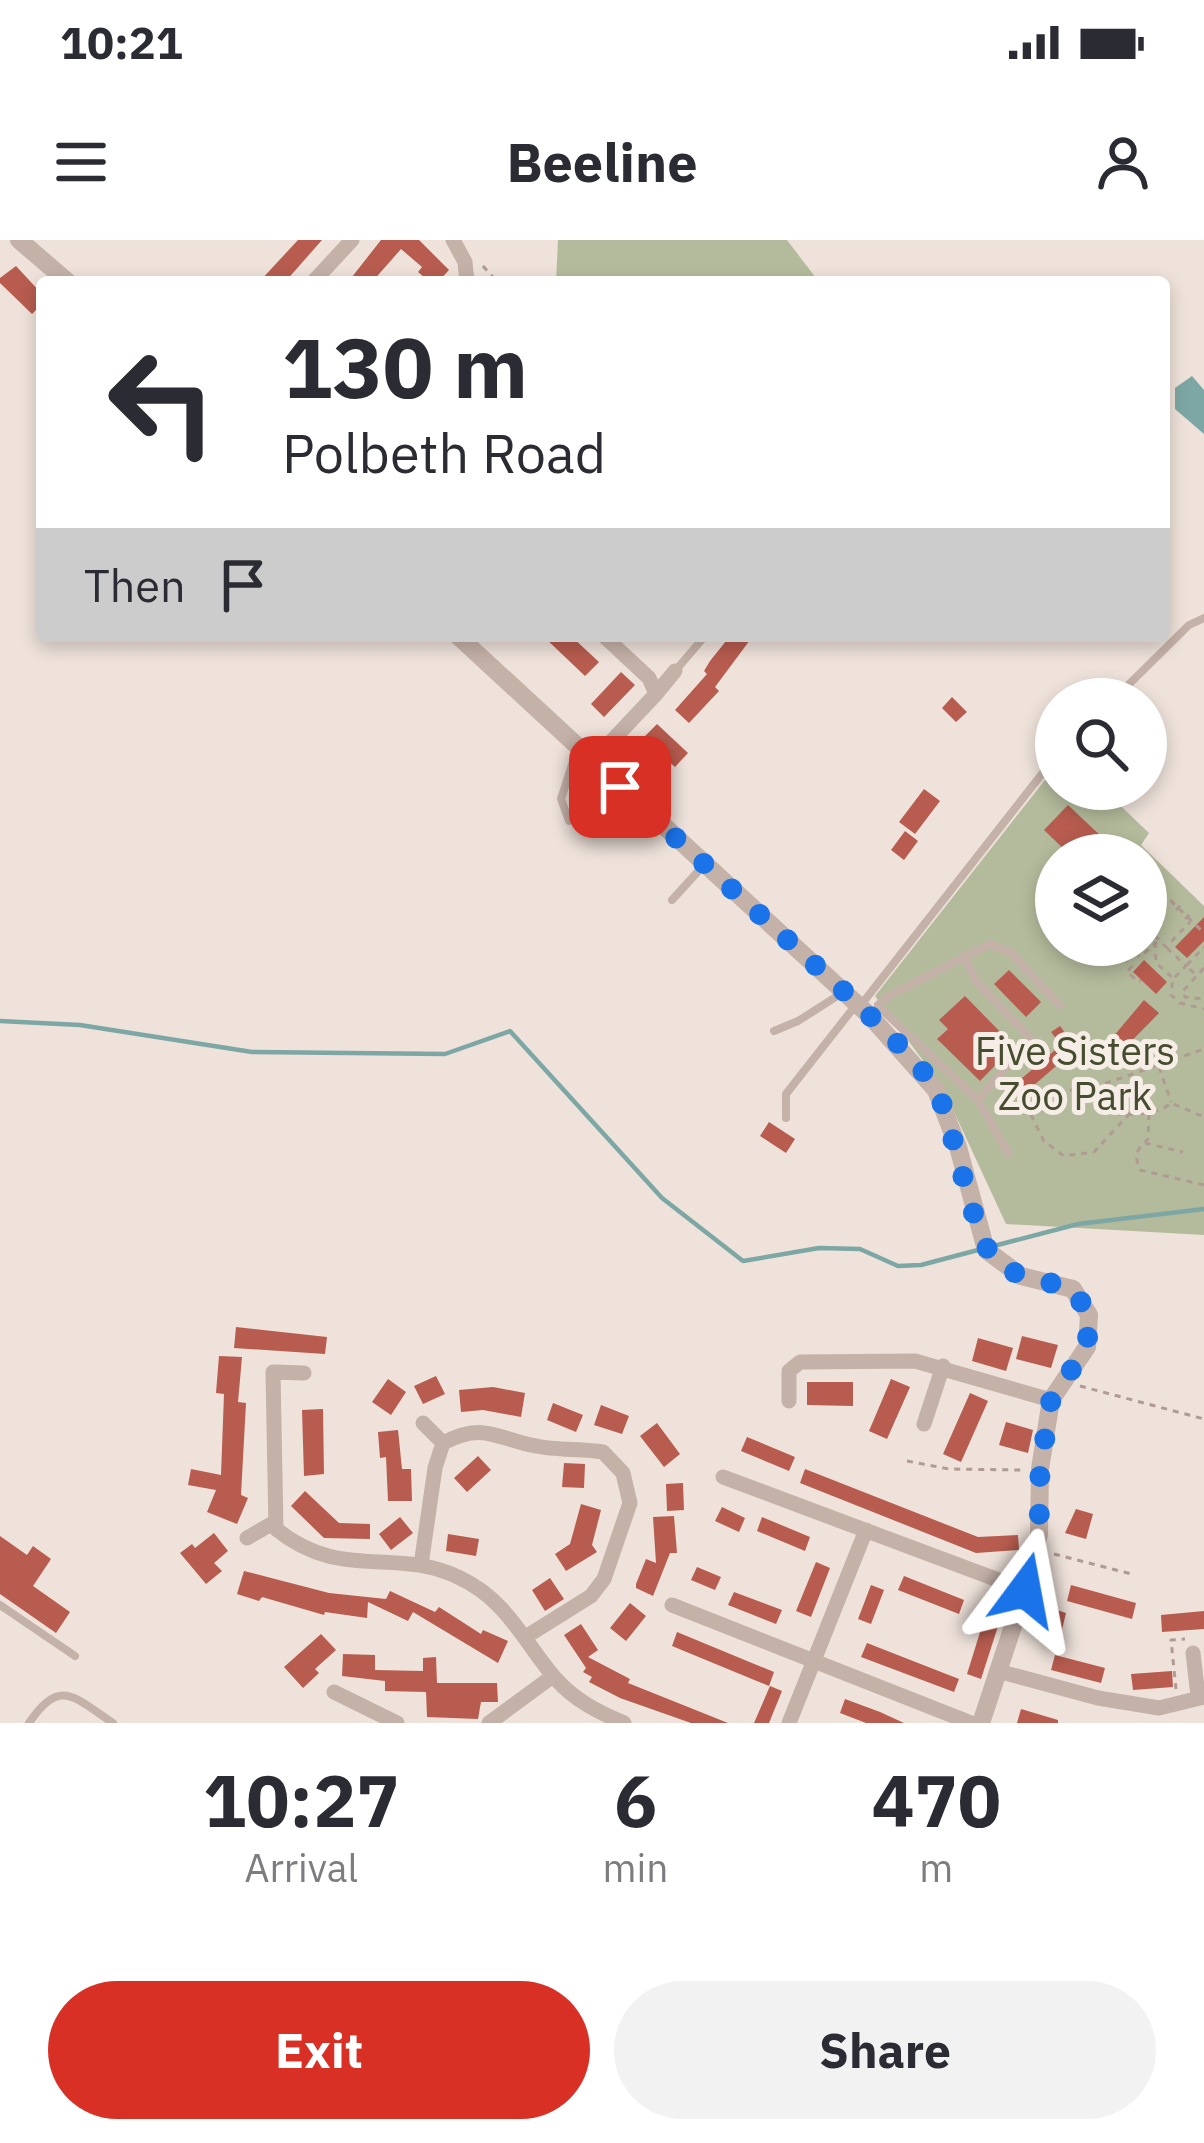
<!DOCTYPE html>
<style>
body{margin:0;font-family:"IBM Plex Sans",sans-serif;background:#f2f2f3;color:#2b2b33;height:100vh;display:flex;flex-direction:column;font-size:45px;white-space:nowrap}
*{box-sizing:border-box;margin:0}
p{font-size:39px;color:#7c7c81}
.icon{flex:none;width:66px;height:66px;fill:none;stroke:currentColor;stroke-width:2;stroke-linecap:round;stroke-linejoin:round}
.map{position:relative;height:1483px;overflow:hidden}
.details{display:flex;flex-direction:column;background:#fff;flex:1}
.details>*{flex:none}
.banner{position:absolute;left:36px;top:36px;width:1134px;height:366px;border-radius:12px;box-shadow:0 6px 18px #0003;background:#fff;color:#2b2b33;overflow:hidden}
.tools{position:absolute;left:1035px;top:438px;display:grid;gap:24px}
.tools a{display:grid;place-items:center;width:132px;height:132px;border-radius:50%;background:#fff;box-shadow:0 6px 18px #0003;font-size:60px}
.pin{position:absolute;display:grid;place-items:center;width:102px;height:102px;color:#fff;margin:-51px;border-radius:24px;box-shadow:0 6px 18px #0006}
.me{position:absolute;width:132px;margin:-66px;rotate:13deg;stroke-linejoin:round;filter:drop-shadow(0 0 9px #0008)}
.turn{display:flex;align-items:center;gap:42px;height:252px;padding:0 48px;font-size:54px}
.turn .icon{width:156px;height:156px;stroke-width:2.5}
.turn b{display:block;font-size:84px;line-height:102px}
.then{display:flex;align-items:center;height:114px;padding:0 48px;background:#0003;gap:24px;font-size:45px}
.eta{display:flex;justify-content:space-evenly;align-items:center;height:204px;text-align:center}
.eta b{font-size:72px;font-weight:700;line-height:84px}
.primary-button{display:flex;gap:24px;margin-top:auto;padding:24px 48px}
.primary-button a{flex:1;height:138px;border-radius:72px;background:#d93025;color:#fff;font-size:48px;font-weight:700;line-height:138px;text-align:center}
.primary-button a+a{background:#f2f2f3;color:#2b2b33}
.status{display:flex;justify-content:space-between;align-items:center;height:84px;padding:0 60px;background:#fff;direction:ltr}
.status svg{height:33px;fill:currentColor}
header{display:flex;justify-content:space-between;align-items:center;height:156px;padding:0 48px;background:#fff;font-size:54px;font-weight:700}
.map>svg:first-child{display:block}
.green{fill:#b4bb9c;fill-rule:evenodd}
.water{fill:#7da7a4}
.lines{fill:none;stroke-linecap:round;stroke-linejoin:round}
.stream{stroke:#7da7a4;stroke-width:4.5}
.building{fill:#b75c4f}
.path{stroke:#b09b92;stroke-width:3;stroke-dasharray:6 6;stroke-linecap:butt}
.service{stroke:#c4b1a8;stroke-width:8}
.minor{stroke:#c4b1a8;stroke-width:15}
.tertiary{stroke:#c4b1a8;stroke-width:18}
.path-bridge{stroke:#b09b92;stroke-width:3;stroke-dasharray:6 6;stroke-linecap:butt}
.route{stroke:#1a73e8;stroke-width:21;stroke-dasharray:0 37.8}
.labels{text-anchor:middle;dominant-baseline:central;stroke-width:10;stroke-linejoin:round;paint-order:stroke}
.park-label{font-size:39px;fill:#454d2e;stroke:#f6ede6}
</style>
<div class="status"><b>10:21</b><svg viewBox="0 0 49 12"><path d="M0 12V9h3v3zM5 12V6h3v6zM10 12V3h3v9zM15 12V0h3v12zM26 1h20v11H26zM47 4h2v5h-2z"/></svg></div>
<header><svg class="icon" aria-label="menu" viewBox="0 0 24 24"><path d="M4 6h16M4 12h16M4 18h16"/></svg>Beeline<svg class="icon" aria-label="person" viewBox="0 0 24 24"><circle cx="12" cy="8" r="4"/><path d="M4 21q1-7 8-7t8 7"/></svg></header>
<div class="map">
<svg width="1204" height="1483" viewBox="0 0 1204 1483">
<rect width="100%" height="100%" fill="#eee2da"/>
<path class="green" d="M558,0h229l32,42h-263z
M1056,526v23h47l46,44 -8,12 63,61v329l-198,-11 -64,-138 -67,-90zM1056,615h90v90h-90z"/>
<path class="water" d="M1192,136l12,14v44l-29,-25v-21z"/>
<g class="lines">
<path class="stream" d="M0,781l80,4 172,27 193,2 65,-23 152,167 81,63 76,-13 41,1 38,17 23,-1 57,-15
M990,1007l88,-23 126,-15"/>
</g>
<path class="building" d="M298,0h24l-37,42h-26z
M381,0h38l30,30 -11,12h-8l-12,-10 4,-5 -21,-18 -29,33h-24z
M16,26l26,28v10l-10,10 -32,-31v-5z
M543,396h28l28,26 -14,14z
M730,396h23l-38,51 4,4 -30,32 -14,-13 32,-36 -3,-3 6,-10z
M621,432l14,13 -31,32 -13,-13z
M952,457l15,15 -11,10 -14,-14z
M657,484l31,29 -13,14 -32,-29z
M924,549l16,12 -25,33 -16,-12z
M1068,565l53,50h-51l-26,-25z
M905,591l13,10 -14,19 -13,-10z
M1204,677v24l-17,17 -12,-11z
M1144,720l23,22 -11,12 -23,-22z
M1009,730l32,32 -15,15 -32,-33z
M965,756l49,50 -34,35 -43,-42 11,-10 -9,-9z
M1144,760l15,13 -46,47 -11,-10z
M1060,786l26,35 -9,6 -8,-12 -50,43 -5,-13 47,-40 -10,-13z
M769,882l26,17 -9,14 -26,-17z
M236,1087l91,10 -2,17 -91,-6z
M1022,1096l36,9 -7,23 -35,-9z
M978,1098l35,10 -7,23 -34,-10z
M219,1116l23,1 -4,45 8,1 -5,92 7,3 -11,26 -30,-12 9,-22 -28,-5 3,-16 30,6 3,-81 -8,-1z
M436,1136l9,18 -22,10 -9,-18z
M388,1139l18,13 -15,23 -19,-13z
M891,1139l19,8 -23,52 -18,-8z
M807,1142h46v24l-46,-1z
M493,1147l32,6 -4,24 -38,-7 -22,2 -2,-22z
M970,1153l18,8 -27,61 -18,-8z
M553,1163l30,12 -7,17 -29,-12z
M601,1165l28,11 -7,18 -28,-9z
M323,1169l1,65 -20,2 -2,-66z
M1006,1182l27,8 -5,23 -29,-8z
M657,1183l23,31 -16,13 -24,-31z
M398,1190l4,39h9l1,32h-24l-2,-44 -6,1 -2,-26z
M747,1197l48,20 -6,14 -48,-20z
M478,1216l13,14 -24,22 -13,-14z
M564,1223l21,1 -1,24 -22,-1z
M805,1229l173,68 40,-2 1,15 -43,3 -176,-70z
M683,1243l1,27 -17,1 -1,-27z
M305,1251l34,32 31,1v15l-46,-1 -33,-32z
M581,1264l20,6 -9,35 5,7 -31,19 -11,-17 15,-10z
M722,1267l23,11 -6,14 -24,-11z
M1076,1269l17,5 -7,25 -21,-6z
M674,1276l3,37h-7l-17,43 -17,-8v-4l10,-25 10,4 -3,-46z
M400,1277l13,16 -22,17 -12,-16z
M762,1277l48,20 -5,14 -48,-20z
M214,1293l14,18 -14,12 8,8 -16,13 -26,-31 12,-9 3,4z
M448,1294l31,5 -3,17 -30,-5z
M0,1296l27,19 6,-9 18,13 -18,27 37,26 -14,21 -56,-39z
M816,1322l14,6 -19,49 -15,-6z
M697,1327l24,10 -6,13 -24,-10z
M244,1331l85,22 57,6 4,-8 45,21 4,-5 42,27 2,-4 25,11 -10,22 -85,-51 -5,9 -40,-19 -1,16 -42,-6 -1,3 -62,-18 -3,4 -22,-7z
M904,1336l60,24 -5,14 -61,-24z
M550,1338l14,21 -19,12 -13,-21z
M871,1345l13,5 -13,34 -13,-5z
M1071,1345l65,18 -4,16 -65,-18z
M734,1352l48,18 -6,14 -48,-19z
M630,1363l16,13 -20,25 -16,-13z
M1054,1369l12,4 -7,29 -15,-5z
M1204,1371v18l-42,3 -1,-17z
M986,1373l15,4 -20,62 -14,-5z
M581,1384l17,26 -10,7 42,22 -2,4 100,40h-37l-71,-25 -31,-16 3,-5 -9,-5 3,-4 -22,-33z
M677,1392l97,40 -5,14 -97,-40z
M321,1394l15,16 -21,19 4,4 -16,15 -19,-21z
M867,1403l92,36 -5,13 -93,-35z
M343,1414l32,1v15l48,1v-13l13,-1 1,26h60l1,19h-17l-3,17 -51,-2 -1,-25 -41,-1v-10l-43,-5z
M1055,1415l50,13 -4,15 -50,-13z
M1172,1431l1,16 -40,3 -2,-16z
M770,1446l12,5 -13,32h-15z
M845,1459l35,13 24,11h-38l-26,-10z
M1021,1469l37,11v3h-41z"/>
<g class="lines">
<path class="path" d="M483,26l14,16
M1146,660l10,12 13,-13 35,34
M1146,687l20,20 24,-25
M1155,702l1,21 17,15 -2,17 9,8 24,6
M1126,705l14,12 17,-15
M1167,708l19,18 -12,12
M1115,709l17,17 -5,6 12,10 2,-2
M1204,728l-22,24 3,5 19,2
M1194,733l-8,-7 18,-19
M1159,827l12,35
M1082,846l10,2 112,-39
M1130,873l-36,39 -30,4 -20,-15 -17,-34 55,-21c2,4 7,15 11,18 16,15 63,13 78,-1l33,14
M1149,874l-1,25c-12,11 -14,16 -8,31l64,15
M1145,903l38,9
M1080,1146l124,33
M907,1221l42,8 72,1
M1054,1314l81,21
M1176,1449l-5,-49 14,-1"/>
<path class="service" d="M676,430l29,-34
M1114,459l75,-74 15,-7
M618,497l44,41
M569,581l-8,-22 16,-50
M672,660l31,-34
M861,765l195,-249
M878,765l9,-8 103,-53 20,8 49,53
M878,766l100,94 53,-61 -55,-58 -12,-25
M774,791l24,-10 44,-28
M978,860l30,53
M786,878v-24l69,-88
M0,1365l75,51
M29,1483c31,-47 46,-25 84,0"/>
<path class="minor" d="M453,0l12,22 2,20
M313,42l39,-42
M656,454l19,-23
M593,521l63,-67 -7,-16 -45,-42
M304,1133l-31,-1 3,157c65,53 119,17 184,49 47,22 64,64 95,100 19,22 43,34 69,45
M789,1161v-30l11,-9 115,-1 136,39
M423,1183l20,20
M924,1184l19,-58
M723,1237l302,113
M247,1298l26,-15
M421,1325l14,-97 8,-25c41,-22 53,-4 93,3 18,4 46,3 67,6l20,21 7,30 -26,76 -13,17 -64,40
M672,1365l299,118
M1193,1413l5,43
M998,1431l100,27 61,10 45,-11
M334,1452l63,31
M489,1483l64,-47
M789,1483l77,-193"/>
<path class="tertiary" d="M19,0l49,42
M458,396l412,380 66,74 22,57 28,103 35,26 52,13 16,26 -2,32 -36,53 -11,69 -1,65 -14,56 -44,133"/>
<path class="path-bridge" d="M1176,670l5,-5
M1185,679l5,-5"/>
</g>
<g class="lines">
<path class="route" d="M620,547l240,219c23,23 66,62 79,90 16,37 35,145 57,165 22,19 51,19 77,28l16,26 -2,32 -36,53 -11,69 -1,65 -14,56"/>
</g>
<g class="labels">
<g class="park-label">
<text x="1075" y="810">Five Sisters<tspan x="1075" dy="45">Zoo Park</tspan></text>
</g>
</g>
</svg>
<div class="tools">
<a><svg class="icon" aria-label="search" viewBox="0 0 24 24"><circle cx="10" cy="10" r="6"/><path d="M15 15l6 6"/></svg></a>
<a><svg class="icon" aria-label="layers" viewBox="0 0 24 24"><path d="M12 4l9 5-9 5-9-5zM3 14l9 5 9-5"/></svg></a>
</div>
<div class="pin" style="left:620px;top:547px;background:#d93025"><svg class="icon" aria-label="arrive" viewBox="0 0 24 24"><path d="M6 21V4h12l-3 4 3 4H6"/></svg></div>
<svg class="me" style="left:1025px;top:1350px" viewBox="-20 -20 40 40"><path d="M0-17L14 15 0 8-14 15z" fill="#1a73e8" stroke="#fff" stroke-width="4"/></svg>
<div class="banner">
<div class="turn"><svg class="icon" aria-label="left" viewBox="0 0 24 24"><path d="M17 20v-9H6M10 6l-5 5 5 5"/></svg><div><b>130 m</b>Polbeth Road</div></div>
<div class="then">Then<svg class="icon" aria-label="arrive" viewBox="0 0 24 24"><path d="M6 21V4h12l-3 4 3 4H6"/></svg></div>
</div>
</div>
<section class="details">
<div class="eta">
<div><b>10:27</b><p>Arrival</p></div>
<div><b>6</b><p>min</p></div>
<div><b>470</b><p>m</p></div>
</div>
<div class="primary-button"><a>Exit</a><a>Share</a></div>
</section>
